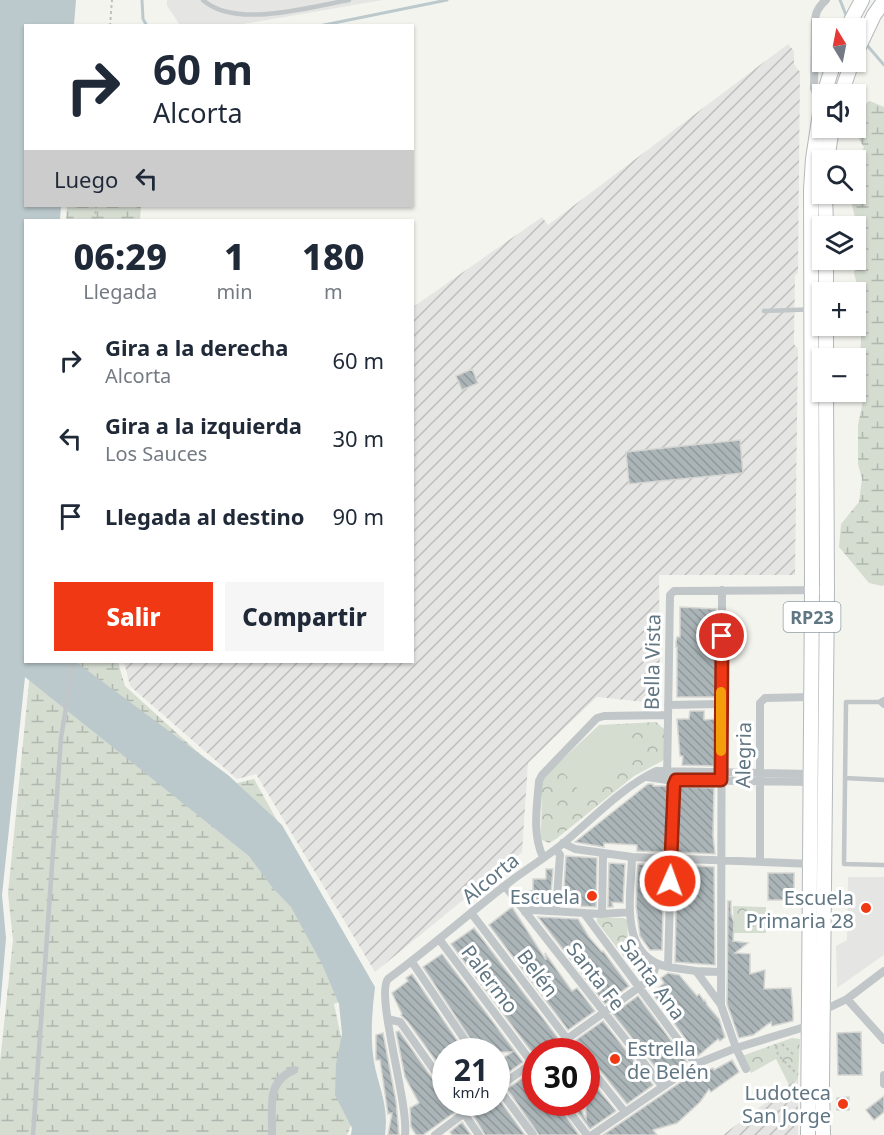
<!DOCTYPE html>
<html lang="es">
<meta charset="utf-8">
<style>
body{margin:0;font-family:"Noto Sans",sans-serif;background:#f6f6f7;color:#1f2937;height:100vh;display:flex;flex-direction:column;font-size:22px;white-space:nowrap}
*{box-sizing:border-box;margin:0}
p{font-size:20px;color:#747a83}
.icon{flex:none;width:33px;height:33px;fill:none;stroke:currentColor;stroke-width:2;stroke-linecap:round;stroke-linejoin:round}
.map{position:relative;flex:1;overflow:hidden}
.details{position:absolute;left:24px;top:219px;width:390px;height:444px;display:flex;flex-direction:column;background:#fff;border-radius:0px;box-shadow:0 2px 4px #0004}
.details>*{flex:none}
.guide{position:absolute;left:24px;top:24px;width:390px;height:183px;border-radius:0px;box-shadow:0 2px 4px #0004;background:#fff;color:#1f2937;overflow:hidden}
.needle{width:39px;rotate:350deg}
.controls{position:absolute;left:812px;top:18px;display:grid;gap:12px}
.controls a{display:grid;place-items:center;width:54px;height:54px;border-radius:0px;background:#fff;box-shadow:0 2px 4px #0004;font-size:30px}
.speed{position:absolute;left:432px;top:1038px;display:flex;gap:12px;font-size:30px;font-weight:700;text-align:center}
.speed>*{display:grid;place-content:center;width:78px;height:78px;border-radius:50%;background:#fff;box-shadow:0 2px 4px #0004;line-height:1}
.speed small{font-size:15px;font-weight:400}
.speed .limit{border:9px solid #d22;background:#fff;color:#111}
.pin{position:absolute;display:grid;place-items:center;width:51px;height:51px;color:#fff;margin:-26px;border:3px solid #fff;border-radius:50%;box-shadow:0 2px 6px #0007}
.me{position:absolute;width:66px;margin:-33px;rotate:2deg;stroke-linejoin:round;filter:drop-shadow(0 0 4px #0008)}
.turn{display:flex;align-items:center;gap:21px;height:126px;padding:0 30px;font-size:27px}
.turn .icon{width:78px;height:78px;stroke-width:2.5}
.turn b{display:block;font-size:42px;line-height:51px}
.then{display:flex;align-items:center;height:57px;padding:0 30px;background:#0003;gap:12px;font-size:22px}
.eta{display:flex;justify-content:space-evenly;align-items:center;height:102px;text-align:center}
.eta b{font-size:36px;font-weight:800;line-height:42px}
.cta{display:flex;gap:12px;margin-top:auto;padding:12px 30px}
.cta a{flex:1;height:69px;border-radius:0px;background:#f03914;color:#fff;font-size:24px;font-weight:800;line-height:69px;text-align:center}
.cta a+a{background:#f6f6f7;color:#1f2937}
ul{padding:0;list-style:none}
li{display:flex;align-items:center;gap:18px;height:78px;padding:0 30px}
li div{flex:1}
li b{display:block;font-size:22px}
li em{font-style:normal}
.map>svg:first-child{display:block}
.built{fill:#e5e5e3}
.industrial{fill:url(#industrial-furrows)}
.forest{fill:url(#forest-crowns)}
.wetland{fill:url(#wetland-marsh)}
.pitch{fill:#d5dcd0}
.water{fill:#bbc9cd}
.lines{fill:none;stroke-linecap:round;stroke-linejoin:round}
.stream{stroke:#bbc9cd;stroke-width:3}
.building{fill:url(#building-back-hatch);stroke:#d5d5d2;stroke-width:1.5}
.primary-casing{stroke:#b4b9bc;stroke-width:16}
.path{stroke:#bdbfc1;stroke-width:2;stroke-dasharray:3 3;stroke-linecap:butt}
.service{stroke:#c1c6c8;stroke-width:4.5}
.minor{stroke:#c1c6c8;stroke-width:8}
.primary{stroke:#fff;stroke-width:14}
.route-casing{stroke:#9c250d;stroke-width:15}
.route{stroke:#f03914;stroke-width:10}
.slow{stroke:#f59e0b;stroke-width:10}
.poi-dot{fill:#f03914;stroke:#fff;stroke-width:2}
.labels{text-anchor:middle;dominant-baseline:central;stroke-width:6;stroke-linejoin:round;paint-order:stroke}
.shield{fill:#fff;stroke:#909fa8;stroke-width:1.5}
.shield-label{font-size:18px;font-weight:bold;fill:#617683}
.street-label{font-size:20px;fill:#617683;stroke:#fff}
.poi-label{font-size:20px;fill:#617683;stroke:#fff;text-anchor:end}
</style>
<div class="map">
<svg width="884" height="1135" viewBox="0 0 884 1135">
<defs>
<pattern id="industrial-furrows" width="10" height="10" patternUnits="userSpaceOnUse" patternTransform="scale(1.5)"><rect width="10" height="10" fill="#e5e5e3"/><path d="M-1 1l2-2M0 10L10 0M9 11l2-2" fill="none" stroke="#bdbebd"/></pattern>
<pattern id="forest-crowns" width="20" height="18" patternUnits="userSpaceOnUse" patternTransform="scale(1.5)"><rect width="20" height="18" fill="#d5dcd0"/><path d="M2 6a3 3 0 1 1 6 0M12 15a3 3 0 1 1 6 0" fill="none" stroke="#b0b7ae"/></pattern>
<pattern id="wetland-marsh" width="20" height="14" patternUnits="userSpaceOnUse" patternTransform="scale(1.5)"><rect width="20" height="14" fill="#d5dcd0"/><path d="M1 5h8M5 5V1M11 12h8M15 12V8" fill="none" stroke="#b0b7ae"/></pattern>
<pattern id="building-back-hatch" width="6" height="6" patternUnits="userSpaceOnUse" patternTransform="scale(1.5)"><rect width="6" height="6" fill="#abb5b8"/><path d="M-1 5l2 2M0 0l6 6M5-1l2 2" fill="none" stroke="#8f989b"/></pattern>
</defs>
<rect width="100%" height="100%" fill="#f4f4ef"/>
<path class="built" d="M167,0h216l-151,26 -52,-1 -13,-19z
M848,877h36v78l-47,33 -1,-42 11,-6z"/>
<path class="industrial" d="M788,44l6,7v13l6,8 -2,201 -3,2 -1,69 4,5 -3,226h-136l1,120 -6,8 -57,-6 -69,66 -6,89 -147,120 -119,-198 -19,5 -107,-93 -6,-24h288l1,-355 129,-90 6,8z
M798,1078v57h-75l66,-50z"/>
<path class="forest" d="M656,722l8,7 1,28 -3,4 -28,15 -78,63 -7,4 -7,-3 -1,-4 1,-54 5,-8 52,-49z
M733,906l33,1v26h-32z
M597,918h27l3,2 1,20 22,29 -1,3 -7,5 -4,-2 -41,-53z
M792,1038l8,1 -2,39 -9,7 -13,-26 -25,14 -9,-17z"/>
<path class="wetland" d="M870,101l14,6v478l-2,1 -13,-3 -30,-36 2,-23 18,-22 3,-23 -4,-15v-39l7,-34 -5,-23 2,-64 -8,-31 1,-19 4,-20 -9,-37 1,-3h4v-28l9,-19c-7,-8 -11,-26 -5,-37 2,-3 8,-7 11,-9z
M67,206h74l-1,14h-74z
M31,662h87l7,24 108,98 21,-5 117,210 -37,15 10,46 10,67 -7,18h-347v-73l13,-122 -5,-46z"/>
<path class="pitch" d="M609,726l25,28 -49,43 -25,-28z"/>
<path class="water" d="M0,0h76l-2,25 -48,1v180h35l-1,14h-34v442h50l152,113 54,50 93,162c-3,25 -5,50 -1,75 5,27 15,43 11,73h-34l1,-7 -17,-33 1,-31 6,-30 -3,-30 -17,-40 -31,-57 -19,-20 -23,-31 -224,-179 -23,218 4,43 -6,71z"/>
<g class="lines">
<path class="stream" d="M142,0l1,19 4,7
M840,0l8,20
M319,26l128,-26
M855,29l5,7
M866,44l18,21"/>
</g>
<path class="building" d="M472,369l6,14 -16,7 -6,-14z
M740,440l3,33 -114,11 -3,-32z
M680,607l36,2 -1,88h-38v-50h-1v-5l1,-5h3z
M690,711h14v9l11,-1 -1,47 -32,-1 1,-9h-3l-3,-37h12z
M648,784h5v2h14l-2,66 -28,-1v-6l-33,-2v4l-29,-5z
M680,787l34,1 -1,48 2,18 -37,-2z
M566,856l31,2 -1,49 -33,-2z
M609,863l16,1 -2,39 -11,-1 1,5h-5z
M638,864l26,1 -2,85h-12l-10,-14 -4,-30z
M677,865l37,2 1,98 -40,-3z
M546,869h7l-3,36 -22,-1 -11,-14 16,1v-12h13z
M768,873h26v27h-26z
M728,901h3v12l3,10 -1,18 15,2 -13,10 15,1v20l15,-4 -1,19 27,-1 2,23v10l-21,5 -1,-4 -18,13 -14,3 -12,-34z
M512,907l34,53 -1,-7 27,38 5,-3 18,23 -27,19 -79,-105z
M538,917l40,2 11,18 13,15 1,-1 26,35 -24,18z
M474,928l84,110 -13,9 -2,5h-7l-2,3 -83,-111z
M442,954l81,108 -24,17 -3,-2v-14l16,-11h-33l-56,-85z
M668,973l11,2 18,21 2,-2 5,7 1,-1 2,5 12,14 6,18 -5,4 -2,-2 -20,17 -46,-63 12,-10 -3,-5z
M412,974l53,78h-19v23l-38,-53 -7,-7 1,-1 -10,-21 16,-12 -2,-3z
M638,996l49,66 -23,16 -51,-64z
M603,1021l50,64 -26,19 -36,-45 -5,-2v-5h-3l-7,-12z
M399,1031l42,60 5,2v9h4l5,10 -32,23h-7l-5,-8 -1,-19 9,-5 -14,-26 -9,-45z
M861,1032l1,43h-24l-1,-42z
M383,1033l13,68 3,34h-11l4,-22 -4,1 -8,-54h-4v-25z
M732,1060l7,12 -28,20 -2,-3 -9,13 -23,21 -24,7 4,5h-54l81,-55 29,-12 1,2z
M531,1072l5,2v28h20l23,33h-40l-32,-46z
M586,1074l30,37 -26,18 -20,-27h6l10,17z
M884,1096v16l-10,8 -8,-10z
M849,1097v13h-12v-12z
M498,1098l27,37h-40l-12,-20 10,-8 2,-5 3,3 8,-3z
M462,1122l9,13h-19l-2,-3z"/>
<g class="lines">
<g class="primary-casing">
<path id="primary" d="M847,28l15,-28
M855,55l19,-40 10,-14
M824,94l10,-32
M841,94l11,-32
M827,160l5,-32
M825,194l1,32
M826,260v32
M826,326v32
M808,1135l4,-544 -1,-402 2,-30 9,-59
M823,1135l-1,-51 5,-494 -1,-198"/>
</g>
<path class="path" d="M110,26l2,-26
M95,220l1,-14
M782,1044l13,12
M776,1046l2,9 19,19"/>
<path class="service" d="M203,0c32,29 106,7 146,0
M764,311l58,-2
M882,702h-36l-2,162 40,1
M845,778l39,2
M33,1135l28,-397 9,-55 1,-21"/>
<path class="minor" d="M821,105l-7,-17 1,-67c0,-9 4,-15 11,-21
M884,701l-2,1 2,2
M668,705l53,-1
M647,777l20,3 143,2
M667,780l3,-185 4,-4 153,-1
M563,843l12,6 57,8 181,7
M556,849l4,6 -4,56
M543,857c-11,-23 -6,-51 -4,-76l3,-6 55,-57 7,-2 64,-1
M632,857c-1,38 -14,100 36,110l5,-182 3,-5
M760,861v-158l5,-5 46,-1
M505,886l157,200
M525,912l7,-2 70,4 28,-2
M584,913l112,151
M472,914l105,138
M602,914l1,-60
M439,939l97,129
M412,962l61,90
M668,967l28,4 25,34 15,43 10,21
M696,971l24,1
M847,999l37,41
M721,1005l1,-415
M822,1011l25,-12 37,-28
M388,1019l12,3 3,4 43,61
M549,1052l103,-74 4,-13
M586,1063l39,49
M884,1075v9
M496,1085l37,50
M496,1089l39,-28
M456,1102l23,33
M562,1102l25,33
M272,1135c1,-26 -7,-53 22,-65
M405,1135c4,-31 -30,-141 -17,-156 41,-30 79,-64 119,-95 19,-15 40,-27 59,-43 27,-23 58,-55 90,-70l154,3
M435,1135l44,-33
M592,1135l104,-71 40,-16 72,-22 3,-3"/>
<use href="#primary" class="primary"/>
</g>
<g class="lines">
<g class="route-casing">
<path id="route" d="M670,881l4,-96 2,-5h45l1,-144"/>
</g>
<use href="#route" class="route"/>
<path class="slow" d="M721,751v-59"/>
</g>
<g class="poi-dot">
<circle cx="592" cy="896" r="6"/>
<circle cx="866" cy="908" r="6"/>
<circle cx="615" cy="1059" r="6"/>
<circle cx="843" cy="1104" r="6"/>
</g>
<g class="labels">
<rect class="shield" x="783.5" y="602" width="57" height="30" rx="4.5"/>
<g class="shield-label">
<text x="812" y="617">RP23</text>
</g>
<g class="street-label">
<text transform="translate(652 662) rotate(-89)">Bella Vista</text>
<text transform="translate(743 755) rotate(-89)">Alegria</text>
<text transform="translate(490 878) rotate(-39)">Alcorta</text>
<text transform="translate(538 973) rotate(53)">Belén</text>
<text transform="translate(596 976) rotate(52)">Santa Fe</text>
<text transform="translate(490 979) rotate(53)">Palermo</text>
<text transform="translate(653 979) rotate(54)">Santa Ana</text>
</g>
<g class="poi-label">
<text x="580" y="896">Escuela</text>
<text x="854" y="897">Escuela<tspan x="854" dy="23">Primaria 28</tspan></text>
<text x="627" y="1048" text-anchor="start">Estrella<tspan x="627" dy="23">de Belén</tspan></text>
<text x="831" y="1092">Ludoteca<tspan x="831" dy="23">San Jorge</tspan></text>
</g>
</g>
</svg>
<div class="controls">
<a><svg class="needle" viewBox="-14 -14 28 28"><path d="M0-13l5 13h-10z" fill="#e53935"/><path d="M0 13l5-13h-10z" fill="#747a83"/></svg></a>
<a><svg class="icon" aria-label="sound" viewBox="0 0 24 24"><path d="M4 9h4l5-4v14l-5-4H4zM17 9q2 3 0 6"/></svg></a>
<a><svg class="icon" aria-label="search" viewBox="0 0 24 24"><circle cx="10" cy="10" r="6"/><path d="M15 15l6 6"/></svg></a>
<a><svg class="icon" aria-label="layers" viewBox="0 0 24 24"><path d="M12 4l9 5-9 5-9-5zM3 14l9 5 9-5"/></svg></a>
<a>+</a>
<a>−</a>
</div>
<div class="speed"><div>21<small>km/h</small></div><div class="limit">30</div></div>
<div class="pin" style="left:722px;top:636px;background:#d93025"><svg class="icon" aria-label="arrive" viewBox="0 0 24 24"><path d="M6 21V4h12l-3 4 3 4H6"/></svg></div>
<svg class="me" style="left:670px;top:881px" viewBox="-20 -20 40 40"><circle r="17" fill="#f03914" stroke="#fff" stroke-width="3"/><path d="M0-11L8 9 0 5-8 9z" fill="#fff"/></svg>
<div class="guide">
<div class="turn"><svg class="icon" aria-label="right" viewBox="0 0 24 24"><path d="M7 20v-9h11M14 6l5 5-5 5"/></svg><div><b>60 m</b>Alcorta</div></div>
<div class="then">Luego<svg class="icon" aria-label="left" viewBox="0 0 24 24"><path d="M17 20v-9H6M10 6l-5 5 5 5"/></svg></div>
</div>
<section class="details">
<div class="eta">
<div><b>06:29</b><p>Llegada</p></div>
<div><b>1</b><p>min</p></div>
<div><b>180</b><p>m</p></div>
</div>
<ul>
<li><svg class="icon" aria-label="right" viewBox="0 0 24 24"><path d="M7 20v-9h11M14 6l5 5-5 5"/></svg><div><b>Gira a la derecha</b><p>Alcorta</p></div><em>60 m</em></li>
<li><svg class="icon" aria-label="left" viewBox="0 0 24 24"><path d="M17 20v-9H6M10 6l-5 5 5 5"/></svg><div><b>Gira a la izquierda</b><p>Los Sauces</p></div><em>30 m</em></li>
<li><svg class="icon" aria-label="arrive" viewBox="0 0 24 24"><path d="M6 21V4h12l-3 4 3 4H6"/></svg><div><b>Llegada al destino</b></div><em>90 m</em></li>
</ul>
<div class="cta"><a>Salir</a><a>Compartir</a></div>
</section>
</div>
